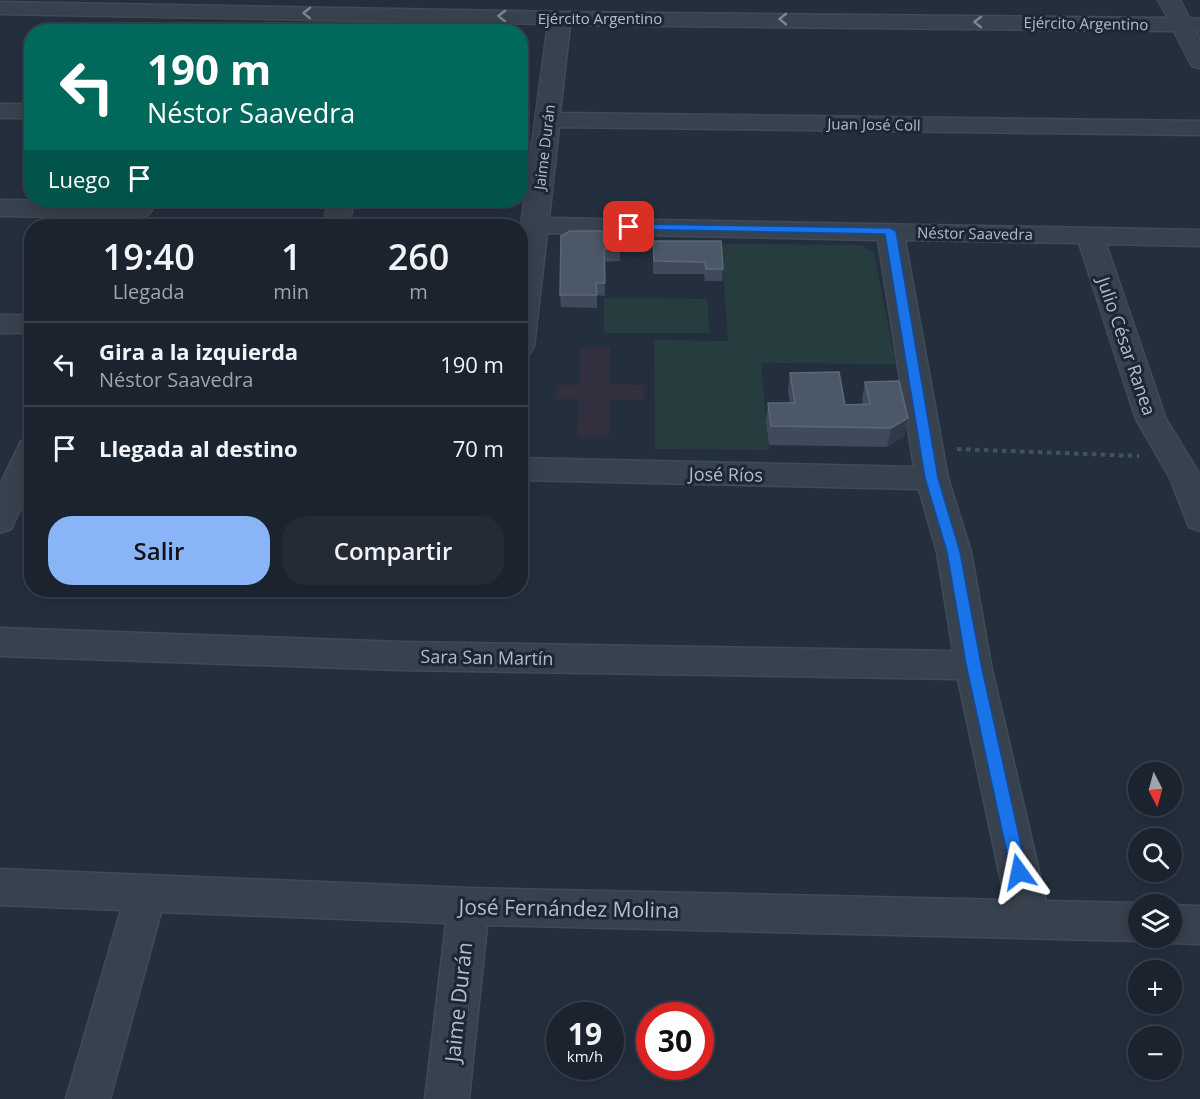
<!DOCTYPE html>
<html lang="es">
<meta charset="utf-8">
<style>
body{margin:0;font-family:"Open Sans",sans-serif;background:#242b36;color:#f1f3f6;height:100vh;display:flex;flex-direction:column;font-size:22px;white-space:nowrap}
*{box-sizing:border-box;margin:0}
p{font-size:20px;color:#a0a4aa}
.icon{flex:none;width:33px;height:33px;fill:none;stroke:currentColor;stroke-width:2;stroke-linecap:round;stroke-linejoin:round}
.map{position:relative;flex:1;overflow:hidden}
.drawer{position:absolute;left:24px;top:219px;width:504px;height:378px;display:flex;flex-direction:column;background:#1b232e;border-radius:24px;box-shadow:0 3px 15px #0003,0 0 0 2px #39404a}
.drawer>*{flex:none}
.top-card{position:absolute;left:24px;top:24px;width:504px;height:183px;border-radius:24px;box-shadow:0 3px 15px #0003,0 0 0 2px #39404a;background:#00695c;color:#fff;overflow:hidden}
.needle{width:39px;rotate:174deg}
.controls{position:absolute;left:1128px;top:762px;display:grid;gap:12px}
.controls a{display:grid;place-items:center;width:54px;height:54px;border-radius:50%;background:#1b232e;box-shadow:0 3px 15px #0003,0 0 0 2px #39404a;font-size:30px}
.speed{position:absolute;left:546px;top:1002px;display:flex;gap:12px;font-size:30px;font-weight:700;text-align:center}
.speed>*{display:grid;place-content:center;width:78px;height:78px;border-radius:50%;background:#1b232e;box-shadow:0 3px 15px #0003,0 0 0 2px #39404a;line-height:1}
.speed small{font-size:15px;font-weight:400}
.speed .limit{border:9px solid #d22;background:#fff;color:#111}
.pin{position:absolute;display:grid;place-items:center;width:51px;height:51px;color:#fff;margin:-26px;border-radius:12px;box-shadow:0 3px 9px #0006}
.me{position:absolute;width:66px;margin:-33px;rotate:348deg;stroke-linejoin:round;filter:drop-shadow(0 0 4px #0008)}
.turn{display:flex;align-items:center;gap:21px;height:126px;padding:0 24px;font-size:27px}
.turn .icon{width:78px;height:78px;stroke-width:2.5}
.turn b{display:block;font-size:42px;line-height:51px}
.then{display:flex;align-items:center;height:57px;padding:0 24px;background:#0003;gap:12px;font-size:22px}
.eta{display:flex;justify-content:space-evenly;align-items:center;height:102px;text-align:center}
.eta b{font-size:36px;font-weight:600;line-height:42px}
.button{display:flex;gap:12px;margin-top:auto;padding:12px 24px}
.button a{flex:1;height:69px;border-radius:24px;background:#8ab4f8;color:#111;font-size:24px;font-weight:600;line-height:69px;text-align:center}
.button a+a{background:#242b36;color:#f1f3f6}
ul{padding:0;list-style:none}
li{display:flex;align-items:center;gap:18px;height:84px;padding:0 24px;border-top:2px solid #39404a}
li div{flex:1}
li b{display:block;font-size:22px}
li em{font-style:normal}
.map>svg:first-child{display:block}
.medical{fill:#32303f}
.green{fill:#263c3f}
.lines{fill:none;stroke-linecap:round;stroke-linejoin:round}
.minor-casing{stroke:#414a57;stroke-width:3}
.path{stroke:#3f5557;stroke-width:4;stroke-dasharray:4.5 4.5;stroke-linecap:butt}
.minor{fill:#38414e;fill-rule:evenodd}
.wall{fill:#3f4b5c}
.shaded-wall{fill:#2f3b4b}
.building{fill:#4b5868;stroke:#5c6777;stroke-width:1.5}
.oneway{stroke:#7c8592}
.route{fill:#1a73e8;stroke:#114b97;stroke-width:1.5}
.labels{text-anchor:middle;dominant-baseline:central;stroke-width:6;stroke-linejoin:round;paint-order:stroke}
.far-street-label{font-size:15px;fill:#b4bcc9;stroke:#1d2633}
.street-label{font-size:18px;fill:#b4bcc9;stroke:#1d2633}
.near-street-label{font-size:21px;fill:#b4bcc9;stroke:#1d2633}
</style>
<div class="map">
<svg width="1200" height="1099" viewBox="0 0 1200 1099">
<rect width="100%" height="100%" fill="#242f3e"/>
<path class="medical" d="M581,347h29l-1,37 35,1 1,15h-35l-1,37h-32l2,-38h-23l1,-14h22z"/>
<path class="green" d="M721,244l140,1 13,8 22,111 -135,-1 8,87 -114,-1 -1,-109 74,1z
M604,298l103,1 3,34h-106z"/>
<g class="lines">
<g class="minor-casing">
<path id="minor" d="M1158,0h22l9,18 11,1v12h-4l4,8v29l-8,-2 -18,-35 -604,-6 -10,88 640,8v14l-641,-8 -10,91 651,12v16l-94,-2 60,175 34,56v56l-11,-4 -19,-49 -34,-59 -57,-176 -174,-3 43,238 23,74 20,113 55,236 92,2 3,1h-3v34h9l-9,3 -651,-16 -18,174h-44l21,-176 -285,-11 -51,187h-44l55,-189 -121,-5v-36l468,19 537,12 -47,-221 -557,-9 -401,-14v-28l401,14 552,9 -16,-99 -18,-63 -399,-9v-22l394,9 -36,-227 -331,-7 -13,114 -4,6 -10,3 1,-131 27,-201 -548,-10v-12l560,10 608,6z
M0,104h32v14h-32z
M0,200l139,2 9,3 4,5 -4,5 -9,3 -139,-2z
M330,200h25l-7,26h-26z
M0,315h32v18h-32z
M32,438v47l-21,44 -11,4v-48l21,-44z
M1172,905l28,1v38l-28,-1 -14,-5h14z"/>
</g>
<path class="path" d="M957,449l182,7"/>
<use href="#minor" class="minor"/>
</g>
<path class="wall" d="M620,231v30l-16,1 1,34 -8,-1v13l-36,-1 -1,-12z
M653,241l70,28 -1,12h-17l-1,-7h-51z
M790,373l55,32 18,-1 -1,-4 3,-18 43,36 -4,18 -17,11 -118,-2 -3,-23 2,-19h22l-2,-12z"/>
<path class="shaded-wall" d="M908,418l-4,18 -17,11 4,-19z"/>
<path class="building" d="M570,231h50v18h-16l1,34h-9l1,12h-37l1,-59z
M653,241h68l2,28h-17l-1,-7 -51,-1z
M839,372l6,33 25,-1 -5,-22 34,-1 9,37 -17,10 -120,-2 -3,-23h27l-5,-30z"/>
<defs><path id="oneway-chevron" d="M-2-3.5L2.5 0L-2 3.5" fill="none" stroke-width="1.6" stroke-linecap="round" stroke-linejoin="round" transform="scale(1.5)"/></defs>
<g class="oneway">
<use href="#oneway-chevron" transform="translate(307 13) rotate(-179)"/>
<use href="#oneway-chevron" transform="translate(502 16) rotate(-179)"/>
<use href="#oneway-chevron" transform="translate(783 19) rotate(-179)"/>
<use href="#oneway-chevron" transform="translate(978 22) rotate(-179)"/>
</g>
<path class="route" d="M629,224l261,4 6,3 42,247 22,74 21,112 46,208 -2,5 -6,2 -6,-2 -2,-5 -45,-208 -19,-112 -22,-74 -40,-244 -260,-5v-4z"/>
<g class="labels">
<g class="far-street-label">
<text x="600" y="18">Ejército Argentino</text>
<text transform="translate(1086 23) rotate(1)">Ejército Argentino</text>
<text transform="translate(874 124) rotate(1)">Juan José Coll</text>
<text transform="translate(544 147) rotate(-83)">Jaime Durán</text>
<text transform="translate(975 233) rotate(1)">Néstor Saavedra</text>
</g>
<g class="street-label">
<text transform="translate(1127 346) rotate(71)">Julio César Ranea</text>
<text transform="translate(726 474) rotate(1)">José Ríos</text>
<text transform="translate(487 657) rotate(1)">Sara San Martín</text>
</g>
<g class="near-street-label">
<text transform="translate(569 908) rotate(1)">José Fernández Molina</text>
<text transform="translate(458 1002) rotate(-84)">Jaime Durán</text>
</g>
</g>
</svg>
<div class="controls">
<a><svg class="needle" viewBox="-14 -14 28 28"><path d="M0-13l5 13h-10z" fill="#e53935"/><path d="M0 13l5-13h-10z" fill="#a0a4aa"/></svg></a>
<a><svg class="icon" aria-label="search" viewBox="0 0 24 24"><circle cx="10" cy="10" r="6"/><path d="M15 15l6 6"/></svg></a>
<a><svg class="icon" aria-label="layers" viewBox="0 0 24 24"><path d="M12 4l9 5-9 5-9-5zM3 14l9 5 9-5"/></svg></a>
<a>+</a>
<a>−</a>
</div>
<div class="speed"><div>19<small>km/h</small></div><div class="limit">30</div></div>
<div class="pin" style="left:629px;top:227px;background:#d93025"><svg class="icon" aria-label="arrive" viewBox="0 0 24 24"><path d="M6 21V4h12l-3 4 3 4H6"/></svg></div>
<svg class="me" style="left:1019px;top:872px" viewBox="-20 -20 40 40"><path d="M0-17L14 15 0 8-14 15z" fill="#1a73e8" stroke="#fff" stroke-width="4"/></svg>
<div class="top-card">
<div class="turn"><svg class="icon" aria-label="left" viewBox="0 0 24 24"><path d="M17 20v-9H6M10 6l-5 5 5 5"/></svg><div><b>190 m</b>Néstor Saavedra</div></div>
<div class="then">Luego<svg class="icon" aria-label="arrive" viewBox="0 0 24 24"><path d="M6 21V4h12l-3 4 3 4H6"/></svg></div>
</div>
<section class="drawer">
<div class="eta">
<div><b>19:40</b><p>Llegada</p></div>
<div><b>1</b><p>min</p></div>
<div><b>260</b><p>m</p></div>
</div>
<ul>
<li><svg class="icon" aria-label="left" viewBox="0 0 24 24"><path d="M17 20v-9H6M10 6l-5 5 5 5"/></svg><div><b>Gira a la izquierda</b><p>Néstor Saavedra</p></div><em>190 m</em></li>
<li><svg class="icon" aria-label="arrive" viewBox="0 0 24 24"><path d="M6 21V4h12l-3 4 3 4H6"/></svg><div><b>Llegada al destino</b></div><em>70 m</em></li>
</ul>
<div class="button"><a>Salir</a><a>Compartir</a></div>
</section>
</div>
